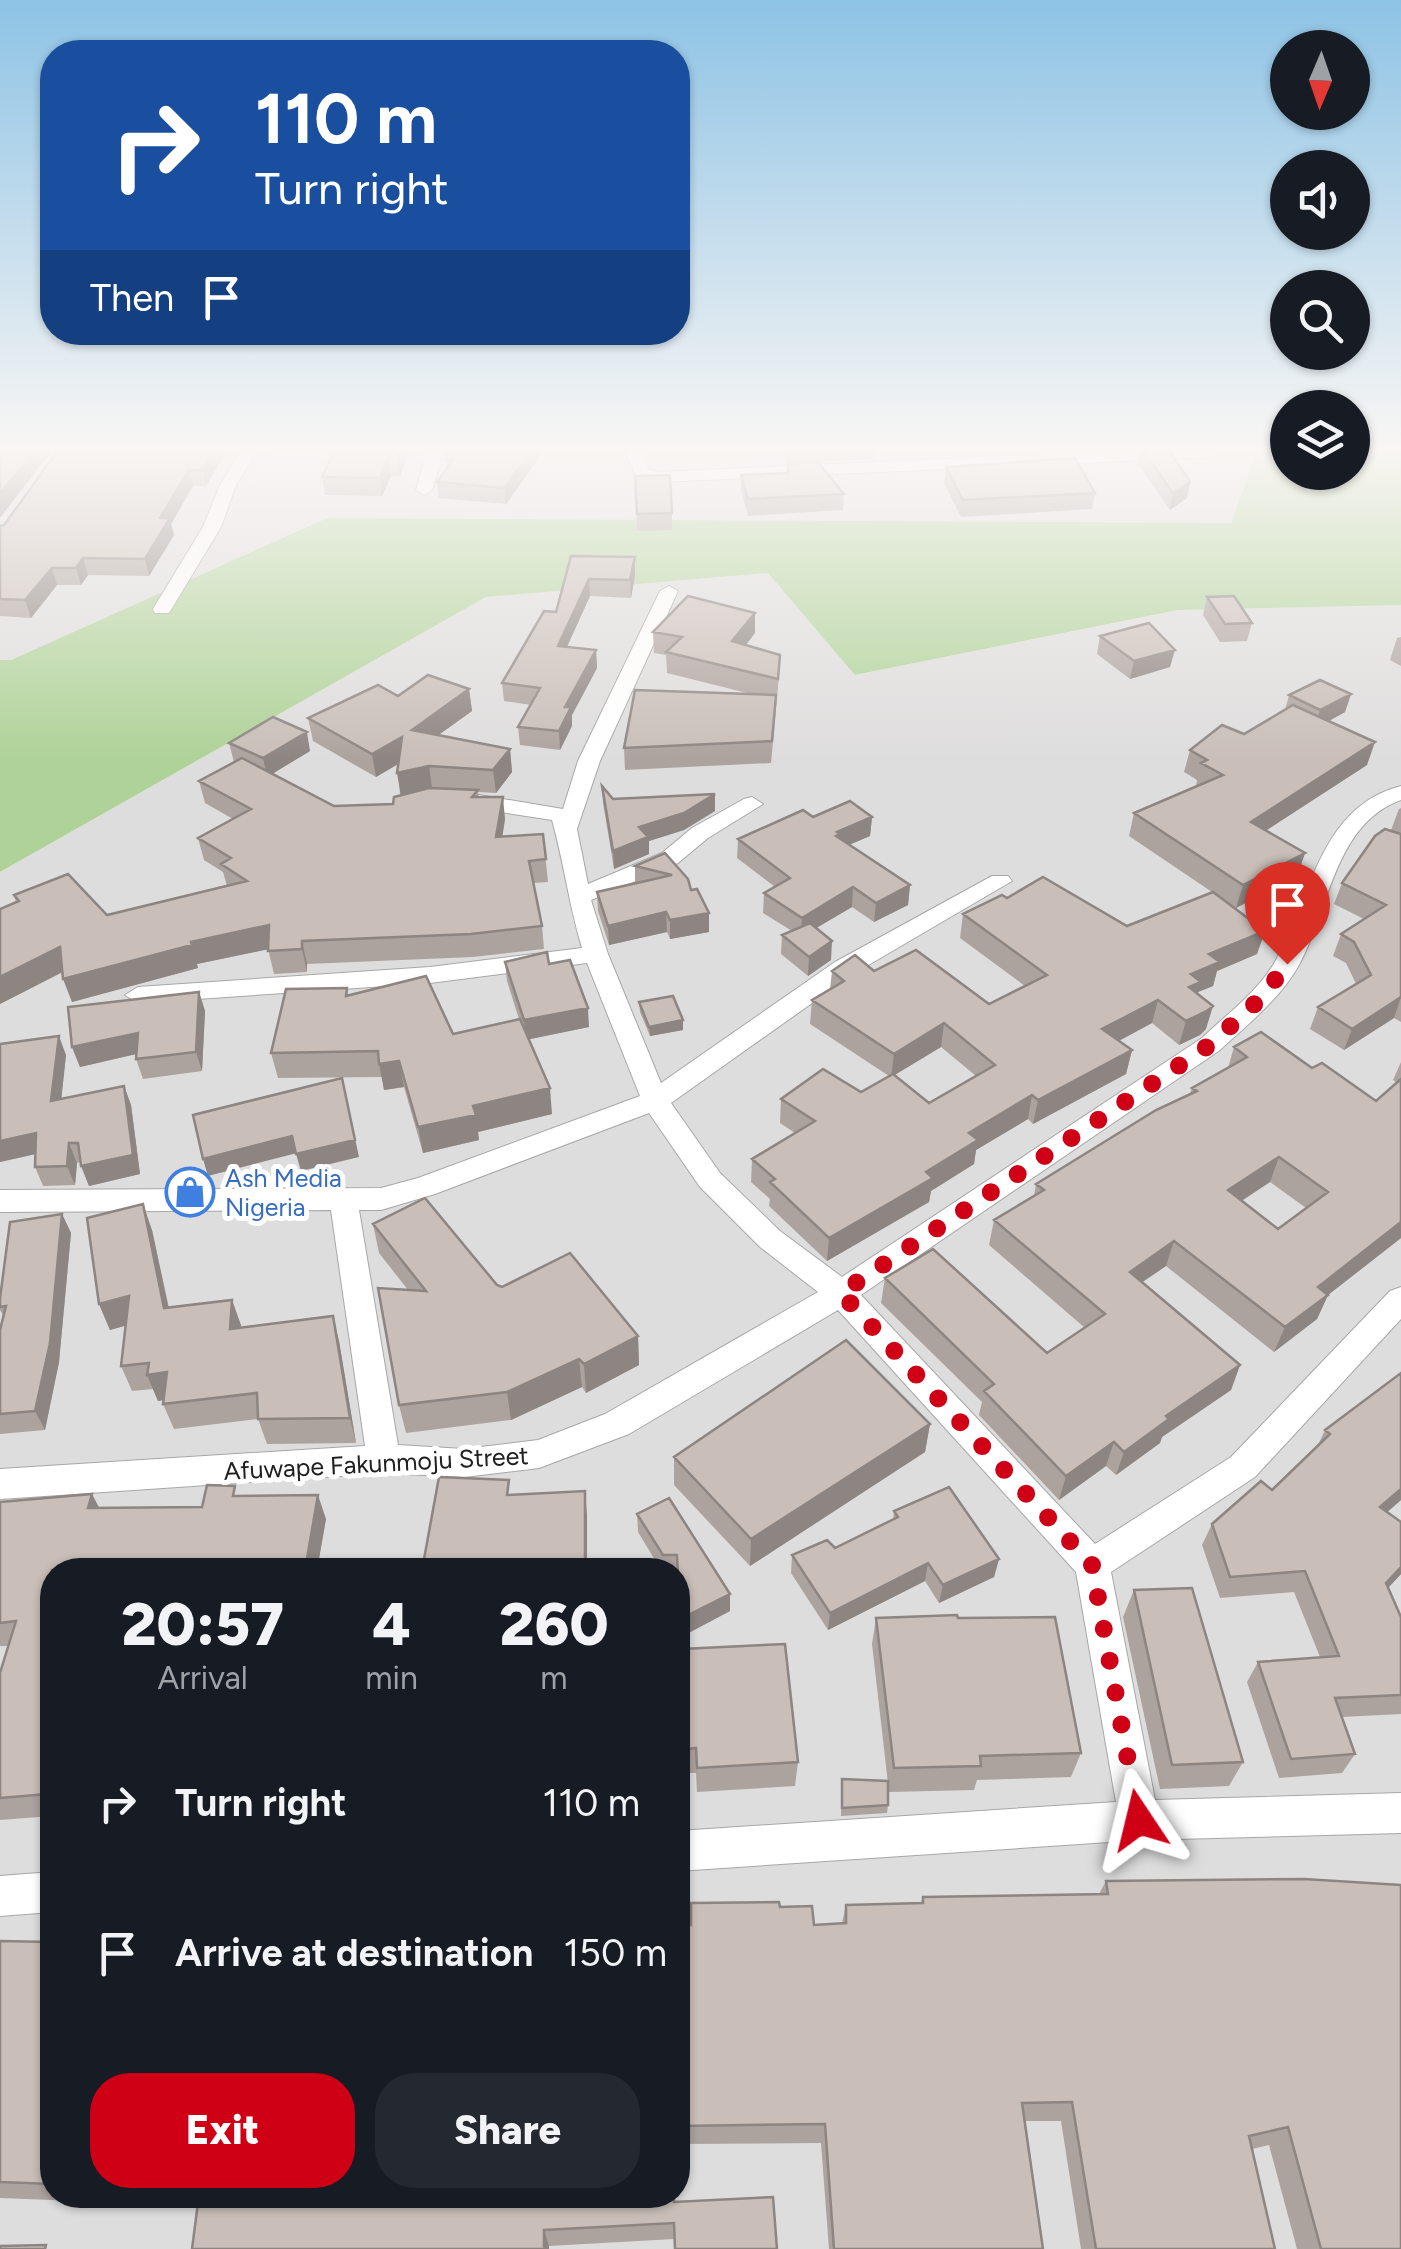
<!DOCTYPE html>
<style>
body{margin:0;font-family:Figtree,sans-serif;background:#242831;color:#f1f3f6;height:100vh;display:flex;flex-direction:column;font-size:38px;white-space:nowrap}
*{box-sizing:border-box;margin:0}
p{font-size:32px;color:#9ea1a6}
.icon{flex:none;width:55px;height:55px;fill:none;stroke:currentColor;stroke-width:2;stroke-linecap:round;stroke-linejoin:round}
.map{position:relative;flex:1;overflow:hidden}
.details{position:absolute;left:40px;top:1558px;width:650px;height:650px;display:flex;flex-direction:column;background:#171b24;border-radius:40px;box-shadow:0 2px 8px #0004}
.details>*{flex:none}
.guide{position:absolute;left:40px;top:40px;width:650px;height:305px;border-radius:40px;box-shadow:0 2px 8px #0004;background:#1a4fa0;color:#fff;overflow:hidden}
.needle{width:65px;rotate:182deg}
.controls{position:absolute;left:1270px;top:30px;display:grid;gap:20px}
.controls a{display:grid;place-items:center;width:100px;height:100px;border-radius:50%;background:#171b24;box-shadow:0 2px 8px #0004;font-size:50px}
.pin{position:absolute;display:grid;place-items:center;width:85px;height:85px;color:#fff;margin:-102px -42px;border-radius:50% 50% 50% 0;rotate:-45deg;box-shadow:0 0 10px #0007}
.pin .icon{rotate:45deg}
.me{position:absolute;width:110px;margin:-55px;rotate:350deg;stroke-linejoin:round;filter:drop-shadow(0 0 8px #0008)}
.turn{display:flex;align-items:center;gap:35px;height:210px;padding:0 50px;font-size:45px}
.turn .icon{width:130px;height:130px;stroke-width:2.5}
.turn b{display:block;font-size:70px;line-height:85px}
.then{display:flex;align-items:center;height:95px;padding:0 50px;background:#0003;gap:20px;font-size:38px}
.eta{display:flex;justify-content:space-evenly;align-items:center;height:170px;text-align:center}
.eta b{font-size:60px;font-weight:800;line-height:70px}
.action{display:flex;gap:20px;margin-top:auto;padding:20px 50px}
.action a{flex:1;height:115px;border-radius:40px;background:#cf0016;color:#fff;font-size:40px;font-weight:800;line-height:115px;text-align:center}
.action a+a{background:#242831;color:#f1f3f6}
ul{padding:0;list-style:none}
li{display:flex;align-items:center;gap:30px;height:150px;padding:0 50px}
li div{flex:1}
li b{display:block;font-size:38px}
li em{font-style:normal}
.map>svg:first-child{display:block}
.residential{fill:#dedddd;fill-rule:evenodd}
.forest{fill:#afd298}
.lines{fill:none;stroke-linecap:round;stroke-linejoin:round}
.street-casing{stroke:#a7a7a7;stroke-width:2}
.street{fill:#fff;fill-rule:evenodd}
.wall{fill:#ada39e;fill-rule:evenodd}
.shaded-wall{fill:#8d8581}
.building{fill:#c9beb8;stroke:#8d8581;stroke-width:2.5;fill-rule:evenodd}
.route{stroke:#cf0016;stroke-width:18;stroke-dasharray:0 32.4}
.labels{text-anchor:middle;dominant-baseline:central;stroke-width:10;stroke-linejoin:round;paint-order:stroke}
.shop-label{font-size:25px;fill:#366cbe;stroke:#fff;text-anchor:start}
.street-label{font-size:25px;fill:#202020;stroke:#fff}
</style>
<div class="map">
<svg width="1401" height="2249" viewBox="0 0 1401 2249">
<rect width="100%" height="100%" fill="#f1ece6"/>
<path class="residential" d="M0,445h1259l-28,78 -904,-5 -316,142h-11z
M768,573l88,102 322,-65 223,-5v1644h-1401v-1377l486,-275zM52,1570h626v625h-626z"/>
<path class="forest" d="M1259,445h28l1,27h64l1,-27h48v160l-223,5 -323,65 -87,-102 -282,24 -486,275v-212h11l316,-142 904,5z"/>
<g class="lines">
<g class="street-casing">
<path id="street" d="M245,445h16l-25,40 -15,42 -52,86h-14l-2,-4 50,-82 17,-42z
M429,445h16l-13,45 -8,5 -8,-5z
M623,445h16l10,25 11,2 551,-25 8,5 -8,5 -551,25 -24,-6z
M669,586l9,5 -78,170 -23,68 11,55 74,-31 30,-25 52,-29 8,-2 11,7 -55,34 -30,25 -87,37 17,54 53,129 174,-121 157,-86h16l4,5 -159,93 -182,129 49,70 60,58 62,46 360,-239c25,-24 57,-47 74,-78 36,-63 43,-153 125,-174v14c-67,24 -72,111 -102,165 -19,34 -51,59 -79,85l-359,245 234,249 136,-87 159,-166 11,-4v32l-146,158 -144,95 44,228 246,-7v40l-262,7 -461,31v-40l438,-29 -40,-230 -238,-262 -209,124 -90,34 -75,9 -80,-4 -384,26v-30l365,-23 -34,-236 -331,2v-22l381,-2 37,-10 222,-82 -53,-133 -157,20 -292,20 -13,-8 13,-8 292,-20 152,-19c-13,-43 -18,-85 -30,-128l-85,-13 -11,-7 11,-7 96,16 15,-48 82,-170zM649,1113l51,74 60,60 58,45 -213,122 -67,26 -74,9 -66,-4 -39,-235h22l54,-16z
M52,1872v40l-52,4v-40z"/>
</g>
<use href="#street" class="street"/>
</g>
<path class="wall" d="M62,445h168l-24,41h-13l-22,38 3,11 -25,41 -61,-1 -7,10h-24l-26,33 -31,-2v-90l4,-1z
M275,445h137l-12,31h-9l-9,20 -57,-1 -3,-18 13,-27 -59,2z
M548,445l-42,59 -67,-6 -2,-16 10,-14 -1,-8z
M785,445h90l-1,14 -88,4z
M1065,445h101l-98,5z
M1141,448l49,34 -3,16 -17,12 -32,-46z
M788,464l56,30 -1,16 -95,6 -7,-25v-16l46,-2z
M946,467l149,26 -3,16 -131,8 -17,-34z
M635,476l37,37v17l-35,1z
M571,556l64,1v18l-4,23 -41,-2 -23,51 29,3 1,18 -25,47v11l-12,24 -40,-5 -2,-18 13,-22 -27,-4 -2,-18 54,-71z
M1207,597l45,26 -5,18 -27,1 -17,-27z
M653,632l102,1 -9,12 33,31 -8,87 -146,7 -1,-22 127,-54 -84,-21 -1,-18 -12,-2z
M1100,636l70,31 -40,12 -33,-25z
M1401,637v29l-11,-6 7,-22z
M469,689l3,22 -34,24 72,14 2,23 -16,21 -18,-1 1,5 26,22 -3,17 41,-2 5,48 -15,1 9,43 2,23 -71,8 -166,7v8l-33,2 -6,-25 -71,15 1,4 -126,34 -9,-30 -63,32v-95l16,-7 -2,-7 93,20 120,-29 -4,-14 -19,-12 -6,-22 35,-19 -28,-16 -6,-22 35,-19 -5,-19 81,8 -38,23 62,32 59,-2 7,-9 -2,-31 -22,13 -63,-36 -5,-23 90,-22z
M1351,694l-6,18 -16,9 38,44 -101,65 39,23 -8,23 -61,32 29,23 -8,23 -40,17 -4,15 -15,6 8,37 -6,6 -21,10 -27,-22 -33,18 13,9 -6,24 -93,50 -5,-5 -52,31 -2,14 -43,27 -2,11 -102,59 -58,-55 1,-7 -19,-17 1,-23 43,-26 -15,-10 1,-24 80,-7 28,-16 -79,-52 2,-24 18,-11 2,-18h42l115,33 36,-18 -65,-48 3,-24 44,-16 120,28 85,-34 -83,-56 5,-23 62,-27 1,-6 -13,-8 6,-22 54,-16 41,-24 4,-15zM941,1047l35,29 -47,27 -34,-28z
M602,786l11,13 102,-5v17l-31,19 -35,11v13l-35,15 -11,-66z
M1401,808v214l-7,-4 -50,32 -34,-21 8,-22 38,-23 -10,-21 -13,-7 8,-22 23,-15 -30,-15 8,-21 49,-53 8,-21z
M813,817h59l-2,19 -21,9 61,40 -2,20 -34,17 -22,-15 -36,21 15,32 -23,16 -27,-22 1,-19 10,-4 -29,-18 1,-20 11,-6 -38,-29 1,-19z
M665,853l44,60v19l-39,7 -3,-7 -58,13 -11,-34 -1,-19 38,-9v-17z
M505,962l44,2 40,63 -60,12 23,75 -74,18 1,8 -56,13 -19,-66 -20,3 -2,-13 -104,1 -7,-25 78,-58 104,39 66,-15 -12,-38z
M199,992l6,19 -3,60 -59,8 -7,-20v-5l-56,13 -8,-20z
M639,1002l44,28 -33,6 -10,-24z
M0,1044l66,11 -5,44 63,-13 7,19 9,69 -51,12 -9,-24 -3,1 -2,22 -32,1 -8,-19 1,-13 -36,8z
M1234,1047l78,21 64,33 21,-18 -4,-3 8,-18v176l-73,57 -11,24 -43,33 -108,-86 -24,16 98,83 -9,25 -69,47 -2,6 -44,32 -10,-9 -47,34 -80,-85 3,-13 -101,-99 4,-25 162,75 38,-25 -96,-83 5,-25 40,-24 2,-12 154,-90 2,-6 36,-20zM1270,1182l36,26 -28,21 -36,-28z
M62,1214l9,19 -12,129 -14,68 -45,4v-104l4,-13 -4,-7v-12z
M373,1224l124,61 141,51 1,29 -53,28 -4,-6 -71,33 -105,13 -7,-28 9,-115 -29,-37z
M152,1230l17,78 63,-8 9,27 98,14 17,102 -89,1 -9,-25 -84,10 -11,-25 1,-4 -6,1 -5,-12 -21,2 -11,-25 5,-41 -16,5 -11,-26z
M930,1424l-5,28 -175,114 -76,-81v-28z
M1325,1430l76,70 -14,12 14,10v52l-13,14 13,29v97l-59,3 13,37 -13,19 -63,5 -32,-96 11,-20 62,-5 -26,-65 -74,6 -18,-53 10,-21 60,-34 45,-43z
M239,1496l87,23 -9,51h-265v246l-52,4v-147l9,-27h-9v-144l100,6 102,-1z
M894,1511l105,48 -5,18 -55,26 -14,-22 -97,49 -37,-57 1,-18 43,-7 58,-28z
M637,1514l93,97 -49,26 -3,-67h-17l-23,-38z
M1134,1590l109,172 -14,24 -69,3 -37,-172z
M876,1618l205,135 -10,24 -94,3 -3,10 -85,2 -17,-148z
M682,1649l116,113 -3,24 -98,6 -1,-19h-8z
M842,1779l46,26 -1,8 -46,3z
M1106,1881l295,368h-104l-28,-104 -17,4 23,100h-194l-20,-128h-37l19,128h-214l-8,-106 -143,1v-219h13l89,-18 34,18 28,-2 4,-18 75,-2 2,-6 176,-3z
M0,1941l52,1v253h28l-2,6 -78,-3z
M674,2195v44l-125,7v3h-357z"/>
<path class="shaded-wall" d="M39,445h17l-56,73v-24z
M217,445h13l-24,41 -3,-16z
M403,445h9l-12,31 -3,-18z
M535,445h13l-42,59 -2,-16z
M388,458l3,18 -9,20 -2,-18z
M189,470l4,16 -22,38 3,11 -25,41 -4,-17 15,-41z
M1190,482l-3,16 -17,12 3,-17z
M635,557v18l-4,23 -1,-18z
M83,558l5,17 -7,10 -5,-17z
M52,568l5,17 -26,33 -6,-18z
M589,579l1,17 -31,68 -1,-18z
M755,613v20l-23,29v-21z
M596,650l1,18 -25,47v11l-12,24 -1,-19 6,-24z
M1175,650l-5,17 -40,12 4,-18z
M469,689l3,22 -57,41 -3,-22z
M1351,694l-6,18 -31,17 6,-19z
M307,732l3,19 -43,26 -4,-19z
M402,737l3,23 -29,17 -4,-23z
M1375,742l-8,23 -123,80 7,-23z
M510,749l2,23 -16,21 -3,-23z
M429,766l3,22 -31,8 -4,-23z
M715,794v17l-31,19 -35,11v13l-35,15 -1,-18 26,-24z
M503,797l2,22 -6,40 -3,-22z
M872,817l-2,19 -31,13 -2,-17z
M1305,853l-8,23 -61,32 7,-23z
M910,885l-2,20 -34,17 2,-19z
M853,887l-1,20 -51,30 1,-19z
M666,912l1,20 -58,13 -1,-19z
M709,913v19l-39,7v-19z
M269,925l5,23 -77,16 1,4 -126,34 -9,-23 128,-37z
M1265,931l-8,23 -40,17 -4,15 -15,6 -4,14 -12,5 9,-37 18,-20z
M302,941l5,23v8l-5,-23z
M832,941l-1,19 -23,16 1,-19z
M60,947l8,22 -68,35v-27z
M199,992l6,19 -3,60 -6,-19z
M1401,997l-7,21 -50,32 8,-21z
M1158,1000l-6,23 -56,30 6,-24z
M1213,1006l-7,23 -6,6 -21,10 7,-24z
M588,1008l1,19 -63,13 -2,-20z
M683,1020v10l-33,6 -1,-9z
M944,1023l-3,24 -50,30 3,-23z
M138,1033l7,19 -65,15 -8,-20z
M59,1036l7,19 -7,66 -8,-20z
M1132,1050l-6,24 -93,50 5,-24z
M399,1061l5,26 -20,3 -5,-26z
M342,1078l17,79 -58,14 -5,-17z
M124,1086l7,19 9,69 -51,12 -8,-20z
M550,1088l2,26 -74,18 1,8 -56,13 -5,-26 55,-21z
M1032,1095l-4,24 -52,31 -2,14 -43,27 -2,11 -102,59 2,-23 97,-66 43,-39z
M36,1133l8,19 -44,10v-21z
M292,1136l5,17 -89,23 -5,-17z
M69,1143l8,20 -2,22 -8,-19z
M1279,1157l-9,25 -51,33 9,-25z
M143,1204l9,26 22,104 -10,-26z
M62,1214l9,19 -12,129 -14,68 -10,-19z
M1401,1222v16l-73,57 -11,24 -43,33 11,-25 33,-40z
M1174,1241l-8,25 -44,30 8,-24z
M129,1296l10,26 -29,8 -11,-26z
M232,1300l9,25 -2,29 -9,-25z
M333,1316l6,25 17,102 -6,-25z
M638,1336l1,29 -53,28 -2,-29z
M579,1359l3,28 -71,33 -4,-28z
M1240,1365l-9,25 -69,47 -2,6 -44,32 8,-23 42,-36z
M167,1372l10,25 -19,4 -11,-26z
M930,1424l-5,28 -175,114 1,-27z
M1114,1442l-8,24 -47,34 7,-24z
M1401,1489v11l-33,29 12,-22z
M585,1491l2,24v55h-2z
M92,1494l12,23 -16,-9z
M318,1495l8,24 -9,51h-12z
M999,1559l-5,18 -55,26 4,-18z
M928,1563l-3,18 -97,49 2,-17z
M1401,1567v7l-28,30 13,-21z
M730,1594v17l-49,26 -1,-18z
M49,1786l3,5v11l-5,-8z
M544,2230l5,16v3h-5z"/>
<path class="building" d="M0,445h39l-39,49z
M62,445h155l-14,25h-14l-29,48h10l-25,41 -62,-1 -7,10h-24l-27,32 -25,-1v-73l4,-1z
M337,445h66l-6,13h-9l-8,20 -58,-1z
M448,445h87l-31,43 -67,-6 16,-22h-7z
M1167,447l23,35 -17,11 -32,-45z
M1075,458l20,35 -132,7 -17,-33z
M818,462l26,32 -96,5 -7,-24 47,-2v-9z
M670,475l2,38 -35,1 -2,-38z
M571,556l64,1 -5,23 -41,-1 -31,67 38,4 -31,57h6l-12,24 -41,-4 22,-39 -38,-5 42,-72 12,1z
M688,596l67,17 -23,28 48,14 -2,24 -112,-27 16,-15 -29,-5z
M1234,596l18,27 -27,1 -18,-27z
M1149,623l26,27 -41,11 -34,-25z
M428,675l41,14 -57,41 98,19 -17,21 -64,-4 -32,7 5,-36 -30,17 -64,-36 70,-33 20,11z
M1320,680l31,14 -31,16 -31,-15z
M635,690l141,5 -4,46 -148,7z
M1293,705l82,37 -124,80 54,31 -62,32 -109,-72 89,-38 -22,-12 6,-3 -17,-10 32,-25 22,9z
M273,717l34,15 -44,26 -34,-15z
M242,758l92,48 59,-2 1,-7 35,-9 49,2 -6,7h31l-7,40 47,-3 3,25 -17,2 13,65 -71,8 -169,7v8l-34,2 1,-26 -78,17 1,3 -129,34 -3,-32 -60,30v-68l19,-8 -5,-6 54,-21 39,41 140,-34 -26,-17 10,-6 -33,-20 53,-29 -52,-28z
M602,786l11,13 102,-5 -31,19 -45,14 9,10 -35,14z
M850,801l22,16 -35,15 3,2 -4,2 74,49 -34,18 -23,-16 -51,31 -38,-25 26,-15 -52,-39 65,-29 10,7z
M1385,829l16,5v163l-49,32 -34,-22 53,-32 -17,-33 -13,-8 45,-29 -44,-22 33,-47z
M665,853l23,26 3,11 6,-1 12,24 -39,7 -4,-8 -58,14 -11,-34 75,-17 -37,-9z
M1043,877l84,49 86,-34 52,39 -56,23 11,8 -29,12 10,8 -12,5 24,19 -6,5 -21,10 -28,-21 -56,29 30,21 -94,50 -6,-5 -63,38 9,7 -52,32 7,6 -104,60 -59,-56 5,-3 -23,-20 63,-38 -34,-22 42,-30 38,23 32,-18 36,29 66,-38 -51,-42 -50,31 -82,-54 32,-19 -12,-10 23,-16 19,16 42,-21 73,54 58,-29 -84,-61 39,-19 5,3z
M810,923l22,18 -23,16 -27,-22z
M547,952l2,12 21,-4 18,48 -64,12 -19,-58z
M426,976l27,58 67,-15 30,69 -77,18 3,9 -58,12 -19,-66 -20,3 -1,-13 -107,2 15,-64 61,-1 -1,8z
M199,992l-3,60 -60,7 2,-26 -66,14 -4,-40z
M673,996l10,24 -34,7 -10,-25z
M1261,1032l51,36 10,-5 54,38 25,-22v143l-83,65 10,8 -43,32 -111,-86 -44,31 110,93 -74,51 3,3 -45,33 -10,-10 -48,34 -82,-85 10,-7 -109,-106 48,-29 114,104 58,-39 -111,-94 50,-30 -8,-6 120,-74 41,-19 -5,-3 55,-31 -13,-10zM1279,1157l49,35 -50,37 -50,-39z
M59,1036l-8,65 73,-15 9,69 -52,11 -3,-23h-9l-2,23 -32,1 1,-34 -36,8v-97z
M342,1078l13,62 -59,14 -4,-18 -89,23 -10,-44z
M425,1198l72,87 5,2 68,-34 68,83 -54,28 -5,-5 -72,33 -108,13 -21,-117 48,3 -53,-67z
M143,1204l21,104 68,-8 -2,29 103,-13 17,102 -92,1 -1,-26 -94,11 4,-32 -20,3 2,-12 -28,3 8,-70 -30,8 -12,-86z
M62,1214l-12,129 -15,68 -35,3v-84l6,-24 -6,1v-9l10,-76z
M846,1340l84,84 -179,115 -77,-82z
M1401,1373v116l-21,18 21,15v45l-15,16 15,34v78l-66,3 20,56 -64,5 -33,-97 81,-6 -34,-85 -75,6 -18,-53 49,-43 11,9 58,-56 -5,-4z
M439,1477l70,3 -2,15 78,-4v79h-163z
M207,1485l28,1 -2,10 85,-1 -13,75h-253v215l-3,1 -2,8 -47,4v-125l16,-52 -16,2v-121l92,-8 -4,14 114,-1z
M949,1487l50,72 -56,26 -15,-22 -98,50 -38,-58 35,-15 8,8 63,-31 -4,-6z
M669,1498l61,96 -50,25 -3,-64h-14l-26,-41z
M1192,1588l51,174 -71,3 -38,-175z
M957,1615l1,3 97,-1 26,136 -101,3 1,10 -87,2 -18,-150z
M785,1644l13,118 -101,6 -1,-20 -8,1 -6,-100z
M842,1779l46,2v24l-46,3z
M1304,1879l97,6v364h-80l-33,-122 -39,9 26,113h-179l-24,-147 -50,1 21,146h-209l-9,-125 -147,2v-201h13v-22l88,-1 1,5 32,-1 2,19 32,-2v-18l77,-2v-6l185,-3 -2,-13z
M0,1941l52,1v242l-52,-2z
M199,2195h475v7l99,-5 4,52h-102l-1,-26 -130,7v19h-352z
M46,2245l-1,4h-45v-3z"/>
<linearGradient id="sky" x2="0" y2="1"><stop stop-color="#8dc3e5"/><stop offset="0.59" stop-color="#f9f6f4"/><stop offset="1" stop-color="#f9f6f4" stop-opacity="0"/></linearGradient>
<rect width="1401" height="760" fill="url(#sky)"/>
<g class="lines">
<path class="route" d="M1139,1820l-47,-255 -251,-272 370,-249 51,-47 25,-33"/>
</g>
<defs>
<g id="shop-ring" transform="scale(2.5)"><circle r="9.5" fill="#fff" stroke="#3f7fe0" stroke-width="1.5"/><path d="M-5-2.5h2.3a2.7 3.5 0 0 1 5.4 0H5L5.5 6h-11ZM-1.5-2.5h3a1.5 2.3 0 0 0-3 0Z" fill="#3f7fe0"/></g>
</defs>
<g fill-rule="evenodd">
<use href="#shop-ring" x="190" y="1192"/>
</g>
<g class="labels">
<g class="shop-label">
<text x="225" y="1178">Ash Media<tspan x="225" dy="29">Nigeria</tspan></text>
</g>
<g class="street-label">
<text transform="translate(376 1463) rotate(-3)">Afuwape Fakunmoju Street</text>
</g>
</g>
</svg>
<div class="controls">
<a><svg class="needle" viewBox="-14 -14 28 28"><path d="M0-13l5 13h-10z" fill="#e53935"/><path d="M0 13l5-13h-10z" fill="#9ea1a6"/></svg></a>
<a><svg class="icon" aria-label="sound" viewBox="0 0 24 24"><path d="M4 9h4l5-4v14l-5-4H4zM17 9q2 3 0 6"/></svg></a>
<a><svg class="icon" aria-label="search" viewBox="0 0 24 24"><circle cx="10" cy="10" r="6"/><path d="M15 15l6 6"/></svg></a>
<a><svg class="icon" aria-label="layers" viewBox="0 0 24 24"><path d="M12 4l9 5-9 5-9-5zM3 14l9 5 9-5"/></svg></a>
</div>
<div class="pin" style="left:1287px;top:964px;background:#d93025"><svg class="icon" aria-label="arrive" viewBox="0 0 24 24"><path d="M6 21V4h12l-3 4 3 4H6"/></svg></div>
<svg class="me" style="left:1139px;top:1820px" viewBox="-20 -20 40 40"><path d="M0-17L14 15 0 8-14 15z" fill="#cf0016" stroke="#fff" stroke-width="4"/></svg>
<div class="guide">
<div class="turn"><svg class="icon" aria-label="right" viewBox="0 0 24 24"><path d="M7 20v-9h11M14 6l5 5-5 5"/></svg><div><b>110 m</b>Turn right</div></div>
<div class="then">Then<svg class="icon" aria-label="arrive" viewBox="0 0 24 24"><path d="M6 21V4h12l-3 4 3 4H6"/></svg></div>
</div>
<section class="details">
<div class="eta">
<div><b>20:57</b><p>Arrival</p></div>
<div><b>4</b><p>min</p></div>
<div><b>260</b><p>m</p></div>
</div>
<ul>
<li><svg class="icon" aria-label="right" viewBox="0 0 24 24"><path d="M7 20v-9h11M14 6l5 5-5 5"/></svg><div><b>Turn right</b></div><em>110 m</em></li>
<li><svg class="icon" aria-label="arrive" viewBox="0 0 24 24"><path d="M6 21V4h12l-3 4 3 4H6"/></svg><div><b>Arrive at destination</b></div><em>150 m</em></li>
</ul>
<div class="action"><a>Exit</a><a>Share</a></div>
</section>
</div>
